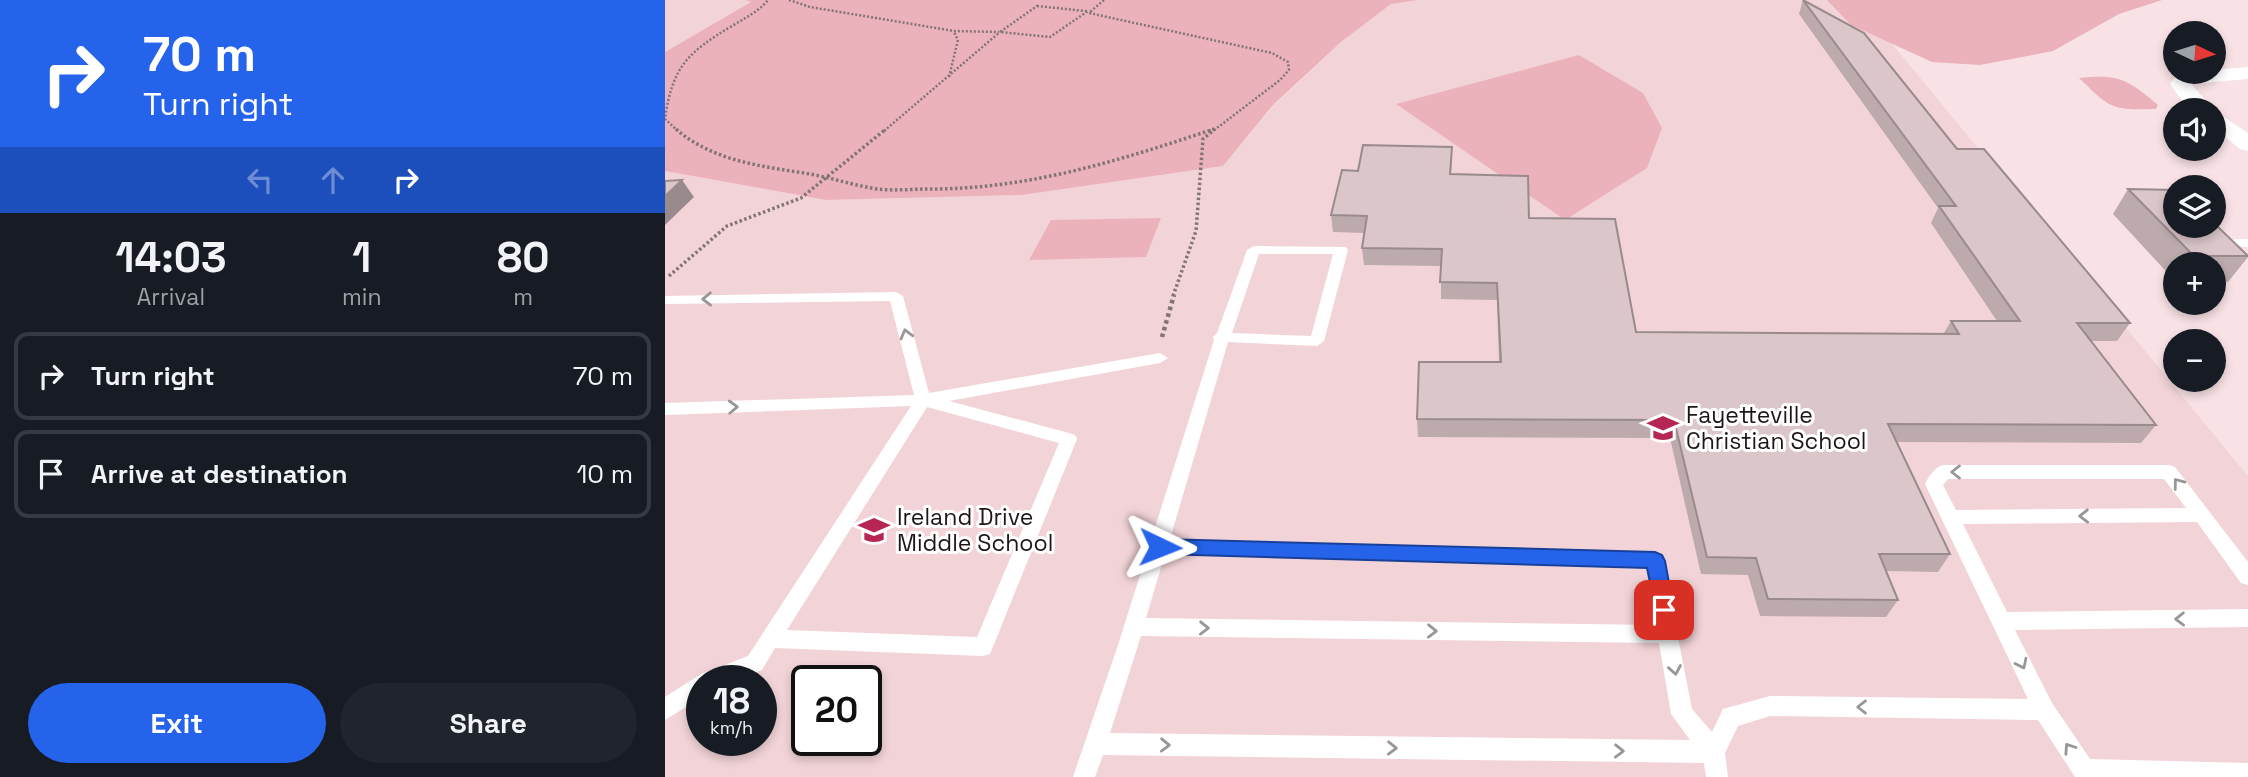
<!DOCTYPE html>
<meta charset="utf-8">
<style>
body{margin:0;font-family:"Space Grotesk",sans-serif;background:#20242c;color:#f1f3f6;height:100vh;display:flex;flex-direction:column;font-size:26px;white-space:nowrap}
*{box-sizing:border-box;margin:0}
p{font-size:23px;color:#9ea1a6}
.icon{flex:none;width:38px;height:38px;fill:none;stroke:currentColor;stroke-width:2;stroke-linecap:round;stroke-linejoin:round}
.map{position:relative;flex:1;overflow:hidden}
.details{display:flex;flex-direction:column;background:#171b24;width:665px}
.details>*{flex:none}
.hud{background:#2563eb;color:#fff;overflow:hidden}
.needle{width:46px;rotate:94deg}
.tools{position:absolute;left:1498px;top:21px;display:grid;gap:14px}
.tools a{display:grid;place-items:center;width:63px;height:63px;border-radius:50%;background:#171b24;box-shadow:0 4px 10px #0003;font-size:35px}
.speed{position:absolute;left:21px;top:665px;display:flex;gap:14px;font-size:35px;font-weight:700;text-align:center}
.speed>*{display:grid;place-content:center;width:91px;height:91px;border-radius:50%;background:#171b24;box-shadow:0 4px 10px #0003;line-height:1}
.speed small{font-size:18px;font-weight:400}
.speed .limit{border:4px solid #111;border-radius:10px;background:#fff;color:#111}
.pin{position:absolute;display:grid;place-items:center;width:60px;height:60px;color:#fff;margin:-30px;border-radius:14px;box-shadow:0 4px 10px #0006}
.me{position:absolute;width:77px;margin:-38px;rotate:92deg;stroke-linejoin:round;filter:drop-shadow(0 0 5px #0008)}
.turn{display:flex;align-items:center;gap:24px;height:147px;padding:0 28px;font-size:32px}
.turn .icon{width:91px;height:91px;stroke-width:2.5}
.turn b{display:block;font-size:49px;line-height:60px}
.lanes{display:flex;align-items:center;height:66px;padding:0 28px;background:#0003;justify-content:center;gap:35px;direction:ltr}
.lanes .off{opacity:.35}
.eta{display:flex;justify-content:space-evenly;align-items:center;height:119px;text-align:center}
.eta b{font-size:42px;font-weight:600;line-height:49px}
.cta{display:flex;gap:14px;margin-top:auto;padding:14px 28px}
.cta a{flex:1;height:80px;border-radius:42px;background:#2563eb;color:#fff;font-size:28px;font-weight:600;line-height:80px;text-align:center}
.cta a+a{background:#20242c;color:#f1f3f6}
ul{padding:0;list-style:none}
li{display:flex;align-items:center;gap:21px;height:88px;margin:0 14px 10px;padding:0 14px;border:4px solid #363941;border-radius:14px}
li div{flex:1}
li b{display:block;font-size:26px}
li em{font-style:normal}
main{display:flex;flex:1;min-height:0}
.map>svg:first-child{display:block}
.built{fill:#f2d4d8;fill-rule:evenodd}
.green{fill:#ecb2bc}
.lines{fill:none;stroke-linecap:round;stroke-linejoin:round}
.path-far2{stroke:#827476;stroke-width:2.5;stroke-dasharray:2 2;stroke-linecap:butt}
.path-far1{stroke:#827476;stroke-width:3.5;stroke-dasharray:2.5 2.5;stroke-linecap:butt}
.path{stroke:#827476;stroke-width:4.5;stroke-dasharray:3.5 3.5;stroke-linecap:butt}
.service{fill:#fff;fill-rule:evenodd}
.minor{fill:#fff;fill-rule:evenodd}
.wall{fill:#bcaaad}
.shaded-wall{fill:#998b8d}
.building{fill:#dbc6c9;stroke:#998b8d;stroke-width:2}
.oneway{stroke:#999696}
.route{fill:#2563eb;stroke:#184099;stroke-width:2}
.labels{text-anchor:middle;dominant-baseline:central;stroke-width:6;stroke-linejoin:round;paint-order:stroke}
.poi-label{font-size:23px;fill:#1d1516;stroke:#fff;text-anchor:start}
</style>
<main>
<section class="details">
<div class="hud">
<div class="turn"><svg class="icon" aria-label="right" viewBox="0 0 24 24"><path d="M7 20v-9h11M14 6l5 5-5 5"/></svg><div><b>70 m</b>Turn right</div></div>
<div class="lanes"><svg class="icon off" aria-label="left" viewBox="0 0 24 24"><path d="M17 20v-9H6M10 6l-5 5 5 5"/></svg><svg class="icon off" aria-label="ahead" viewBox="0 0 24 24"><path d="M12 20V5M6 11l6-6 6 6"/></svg><svg class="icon" aria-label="right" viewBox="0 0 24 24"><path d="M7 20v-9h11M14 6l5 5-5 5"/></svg></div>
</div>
<div class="eta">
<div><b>14:03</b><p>Arrival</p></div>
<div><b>1</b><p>min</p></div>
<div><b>80</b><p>m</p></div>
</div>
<ul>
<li><svg class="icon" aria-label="right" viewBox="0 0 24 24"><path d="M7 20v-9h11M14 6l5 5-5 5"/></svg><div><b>Turn right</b></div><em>70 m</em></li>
<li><svg class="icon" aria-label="arrive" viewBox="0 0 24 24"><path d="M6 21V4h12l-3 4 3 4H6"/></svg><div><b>Arrive at destination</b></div><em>10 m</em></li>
</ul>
<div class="cta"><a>Exit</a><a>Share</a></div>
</section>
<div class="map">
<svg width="1583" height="777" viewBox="0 0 1583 777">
<rect width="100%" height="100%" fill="#f8e2e5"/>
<path class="built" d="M0,0h80l6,2 -86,50z
M731,0h460l392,476v301h-1583v-606l161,29 196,-5 201,-29 50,-60 68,-64zM37,681h59v59h-59zM142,681h59v59h-59z"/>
<path class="green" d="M80,0h673l-27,4 -50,38 -68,63 -50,61 -201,29 -196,5 -161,-29v-119l86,-50z
M1162,0h335l-43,14 -66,37 -73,14 -48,-3 -81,-37z
M914,55l64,38 19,35 -15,40 -82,52 -169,-116z
M1414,78c41,-4 49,2 79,27l-2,4c-45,1 -45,0 -77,-31z
M496,218l-15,39 -117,3 22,-40z"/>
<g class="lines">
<path class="path-far2" d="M124,0l21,7 144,24 45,1
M439,0l-15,13 183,40 16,9 1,8 -9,10 -67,51
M372,6l48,5h3l-38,26 -50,-5z
M284,77l9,-37 -4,-8
M13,131l-13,-12c7,-52 23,-67 67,-93 13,-8 26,-14 36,-26
M219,131l116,-99
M544,131l5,-2"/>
<path class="path-far1" d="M11,129c35,31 83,37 128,44 25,4 48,12 73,16 17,2 36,0 53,0 100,0 191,-29 284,-60
M4,276l58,-50 74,-28 85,-69
M508,296l23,-65 7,-92 12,-10"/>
<path class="path" d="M497,337l12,-42"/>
<path class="service" d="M1572,239h11v8l-16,-1v-6z
M589,246l92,1 2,3 -24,91 -7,5 -89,-4 -58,197 485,14 7,2 30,154 20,23 11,-23 47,-13 258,3 -103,-215c4,-8 9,-16 18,-19h226l6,2 73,95v23l-7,-2 -44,-61 -234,2 44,88 241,-3v18l-233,3 37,73 38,56 158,4v14h-173l-37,-57 -268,-4 -32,10 -13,27 3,24h-22l-2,-14 -601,-8 -8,22h-22l45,-132 96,-305 -1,-3 4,-4 30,-83zM594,254h74l-22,82 -79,-3zM1283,479h216l22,29 -230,2 -13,-25zM500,554l482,15 9,56 -510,-7zM476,636l518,7 12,71 19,26 -580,-7z
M231,292l7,4 26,97 231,-40 8,5 -8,5 -211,38 120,32 6,2 2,4 -87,215 -7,2 -208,-8 -13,22 -28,11h-32v16l-37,23v-23l36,-23 47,-18 163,-250 -246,9v-12l249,-8 -24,-94 -225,3v-8zM262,407l132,36 -82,194 -190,-7z"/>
<path class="minor" d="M1583,67v12l-57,5 24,27 33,22v18l-8,-2 -26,-21v-18c-25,0 -32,-6 -44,-27l11,-11z"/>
</g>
<path class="wall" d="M1138,0l154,149 173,174 -13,18h-26l65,84 -15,18 -244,-1 53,112 -12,18 -52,-1 12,29 -12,17 -126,-1 -12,-41 -47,-1 -31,-136 -252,-1 -1,-18 82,-57 -2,-62 -56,-1v-33l-77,-1 -2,-17 2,-15 -31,-1 -2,-17 27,-44 94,-7 -1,10 78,44 107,114 308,1 7,-12h46l-66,-98 7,-15 -139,-194z
M1463,189l120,67v1l-20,25h-14v-18h-39v17l-62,-67z"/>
<path class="shaded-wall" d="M17,180l12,17 -29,28v-29z"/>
<path class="building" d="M1138,0l61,33 93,116h27l146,174h-53l79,102 -268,-1 62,130h-71l19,46 -130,-1 -12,-41 -49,-1 -33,-137 -257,-1 2,-57h82l-4,-79 -57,-1 2,-33 -80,-1 5,-32 -36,-1 11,-45 16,1 5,-26 89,2 -2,27 78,2 1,42 86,1 21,113 323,2 -8,-13h69l-81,-115h17z
M17,180l-17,16v-15z
M1463,189l47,1v36h39v-3l34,33h-54z"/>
<defs><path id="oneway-chevron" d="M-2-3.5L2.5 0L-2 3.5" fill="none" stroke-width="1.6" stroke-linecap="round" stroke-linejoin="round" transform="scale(1.75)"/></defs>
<g class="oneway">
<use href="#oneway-chevron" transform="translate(42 299) rotate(179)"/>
<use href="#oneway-chevron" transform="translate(241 334) rotate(-105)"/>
<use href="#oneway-chevron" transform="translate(68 407) rotate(-2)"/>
<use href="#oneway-chevron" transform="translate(1291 472) rotate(180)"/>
<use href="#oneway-chevron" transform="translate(1513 483) rotate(-127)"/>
<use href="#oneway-chevron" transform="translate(1419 516) rotate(179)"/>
<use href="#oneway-chevron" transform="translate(1515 619) rotate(179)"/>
<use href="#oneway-chevron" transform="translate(539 628) rotate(1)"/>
<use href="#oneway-chevron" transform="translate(767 631) rotate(1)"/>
<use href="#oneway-chevron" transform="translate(1357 664) rotate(64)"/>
<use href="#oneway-chevron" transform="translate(1010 670) rotate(80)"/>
<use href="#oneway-chevron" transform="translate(1197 707) rotate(-180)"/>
<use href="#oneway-chevron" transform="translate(500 745) rotate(1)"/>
<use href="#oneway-chevron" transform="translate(727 748) rotate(1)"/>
<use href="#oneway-chevron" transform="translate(1404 748) rotate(-124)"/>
<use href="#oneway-chevron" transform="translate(954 751) rotate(1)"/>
</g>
<path class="route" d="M495,539l495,13 7,3 3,6 9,49 -3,6 -7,3 -7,-3 -10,-48 -487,-14 -7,-2 -3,-5 3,-6z"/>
<defs>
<g id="school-bare" transform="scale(2.415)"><path d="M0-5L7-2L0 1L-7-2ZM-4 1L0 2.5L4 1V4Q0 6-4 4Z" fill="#b52655" stroke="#fff" stroke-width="2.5" paint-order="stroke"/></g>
</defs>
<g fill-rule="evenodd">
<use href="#school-bare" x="998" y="428"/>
<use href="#school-bare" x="209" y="530"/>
</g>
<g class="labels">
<g class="poi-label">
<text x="1021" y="415">Fayetteville<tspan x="1021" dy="26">Christian School</tspan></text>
<text x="232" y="517">Ireland Drive<tspan x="232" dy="26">Middle School</tspan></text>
</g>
</g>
</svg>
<div class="tools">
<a><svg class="needle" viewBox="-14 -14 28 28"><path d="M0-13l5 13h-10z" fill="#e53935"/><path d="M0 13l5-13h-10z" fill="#9ea1a6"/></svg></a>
<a><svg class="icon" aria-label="sound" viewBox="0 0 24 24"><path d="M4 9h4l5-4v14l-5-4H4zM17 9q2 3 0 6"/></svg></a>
<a><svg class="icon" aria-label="layers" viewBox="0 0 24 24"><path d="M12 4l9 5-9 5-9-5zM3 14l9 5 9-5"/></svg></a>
<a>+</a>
<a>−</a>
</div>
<div class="speed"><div>18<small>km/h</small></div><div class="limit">20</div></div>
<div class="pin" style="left:999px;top:610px;background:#d93025"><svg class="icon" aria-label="arrive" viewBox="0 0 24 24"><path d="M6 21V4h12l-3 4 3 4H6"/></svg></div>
<svg class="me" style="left:495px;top:547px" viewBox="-20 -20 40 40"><path d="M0-17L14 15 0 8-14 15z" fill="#2563eb" stroke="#fff" stroke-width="4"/></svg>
</div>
</main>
